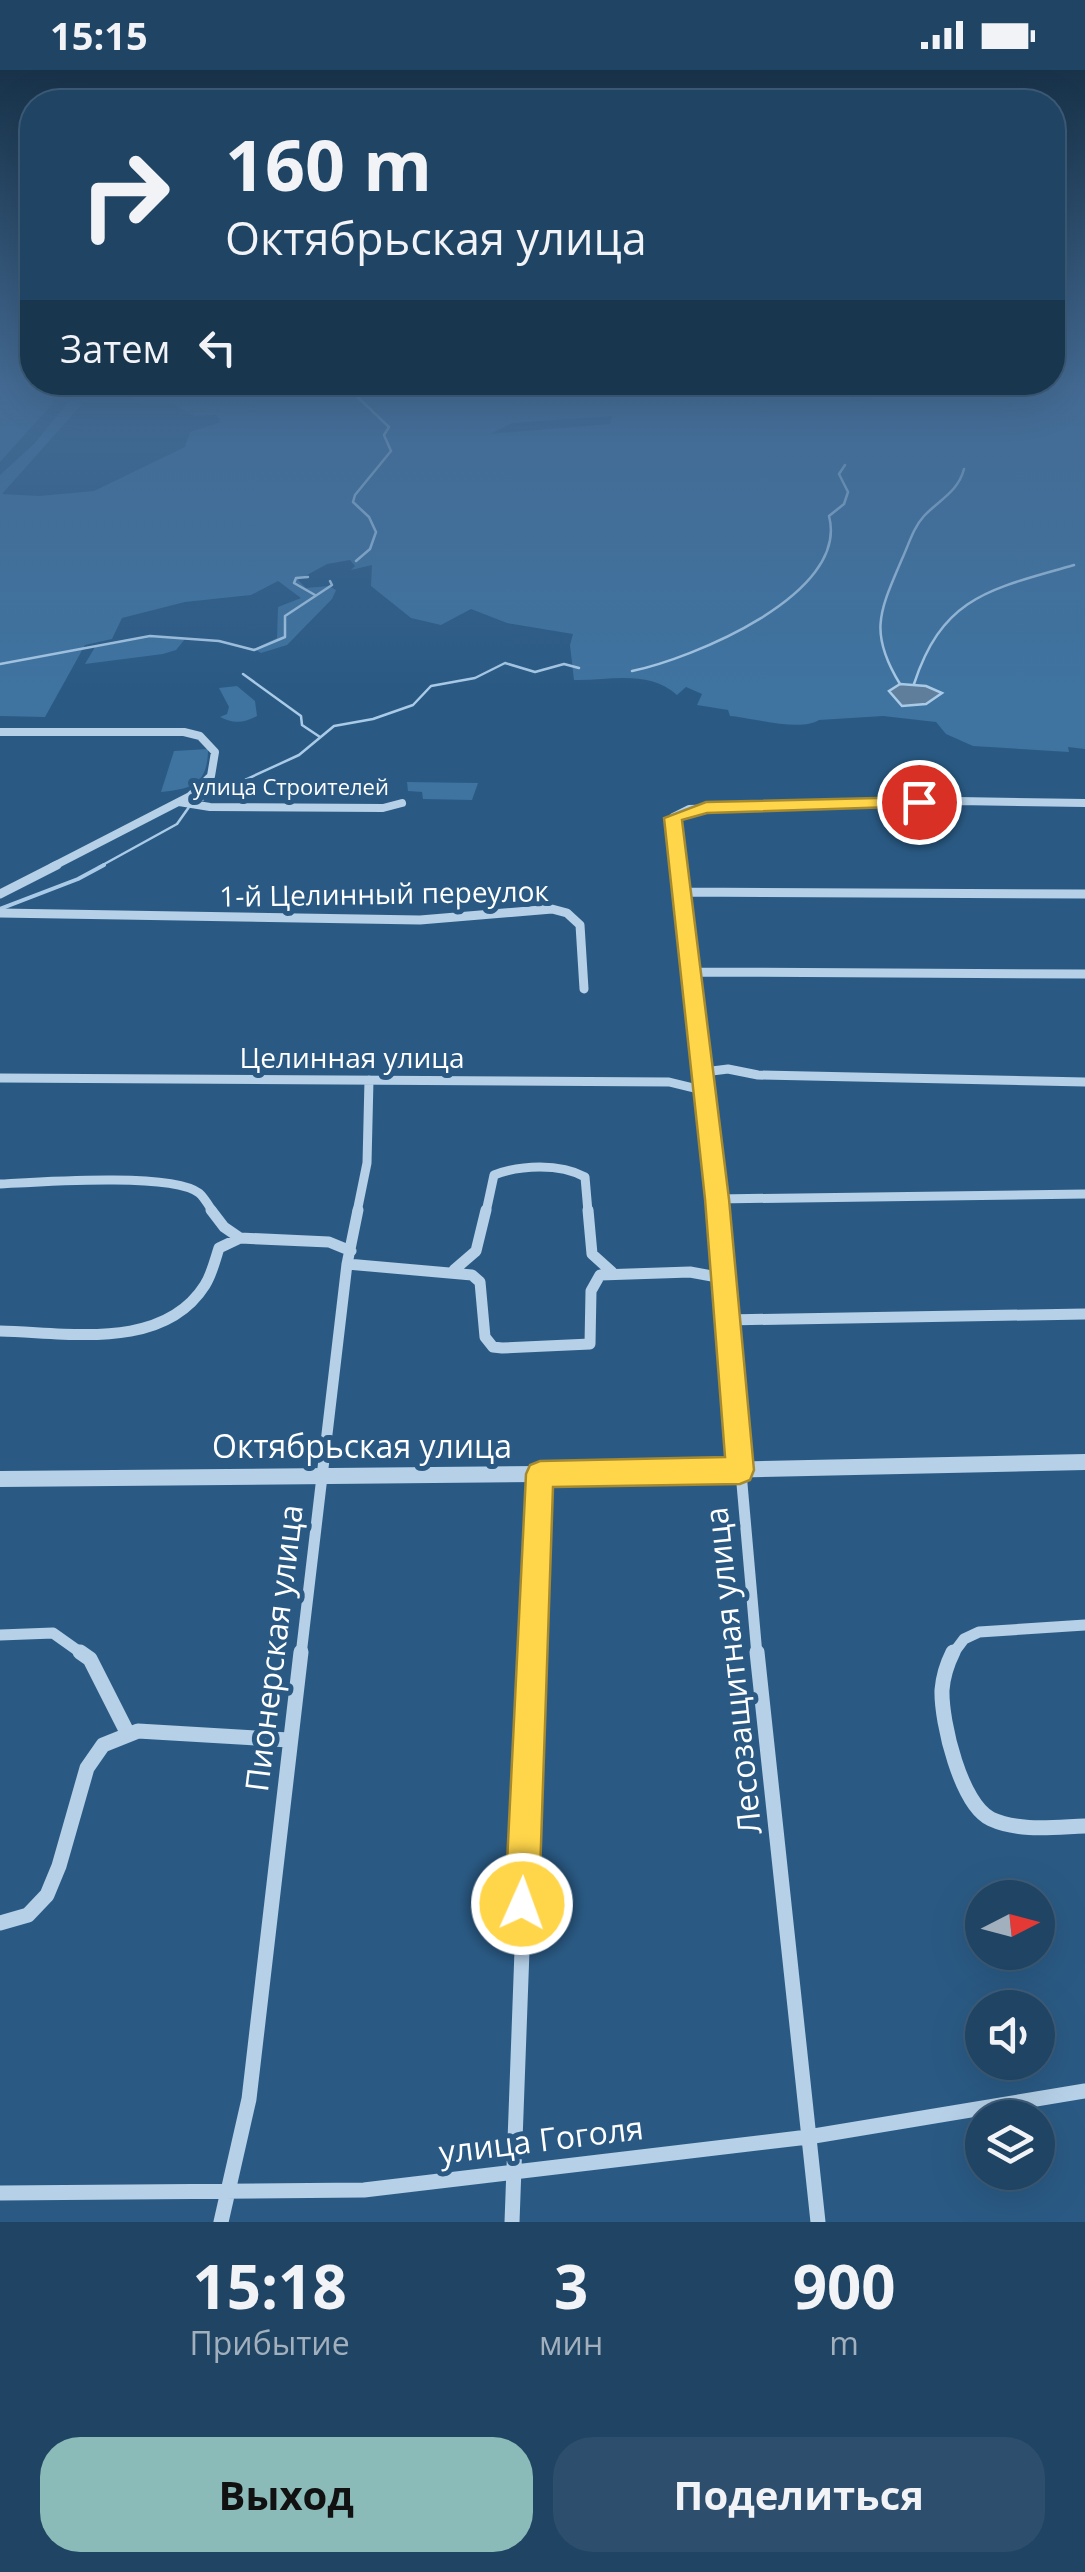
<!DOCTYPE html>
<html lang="ru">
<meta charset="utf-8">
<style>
body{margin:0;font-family:"Open Sans",sans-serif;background:#2d4e6c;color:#f1f3f6;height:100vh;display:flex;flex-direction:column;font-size:38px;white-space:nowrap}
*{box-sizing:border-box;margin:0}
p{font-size:32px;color:#a2b0be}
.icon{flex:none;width:55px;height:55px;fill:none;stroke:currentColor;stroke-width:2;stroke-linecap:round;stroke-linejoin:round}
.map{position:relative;height:2152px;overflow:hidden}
.panel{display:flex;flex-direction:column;background:#204463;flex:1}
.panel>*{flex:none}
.top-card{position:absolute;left:20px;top:20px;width:1045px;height:305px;border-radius:40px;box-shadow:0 10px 40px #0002,0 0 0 2px #3d5c78;background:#204463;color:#f1f3f6;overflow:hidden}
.needle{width:65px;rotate:84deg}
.buttons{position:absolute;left:965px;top:1810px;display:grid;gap:20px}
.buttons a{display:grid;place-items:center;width:90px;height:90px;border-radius:50%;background:#204463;box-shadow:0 10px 40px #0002,0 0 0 2px #3d5c78;font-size:50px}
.pin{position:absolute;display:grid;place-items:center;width:85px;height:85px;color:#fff;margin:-42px;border:5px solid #fff;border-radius:50%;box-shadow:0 2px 10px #0007}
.me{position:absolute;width:110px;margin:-55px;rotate:2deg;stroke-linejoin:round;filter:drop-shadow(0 0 8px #0008)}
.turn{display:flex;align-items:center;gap:35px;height:210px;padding:0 40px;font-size:45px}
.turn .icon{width:130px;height:130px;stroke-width:2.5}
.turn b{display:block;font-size:70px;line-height:85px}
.then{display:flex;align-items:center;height:95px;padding:0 40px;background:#0003;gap:20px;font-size:38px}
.eta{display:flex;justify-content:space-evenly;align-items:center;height:170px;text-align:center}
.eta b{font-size:60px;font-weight:700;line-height:70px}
.button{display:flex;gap:20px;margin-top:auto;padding:20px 40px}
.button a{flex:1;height:115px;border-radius:40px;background:#8bbbb9;color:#111;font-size:40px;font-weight:700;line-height:115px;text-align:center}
.button a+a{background:#2d4e6c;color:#f1f3f6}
.status{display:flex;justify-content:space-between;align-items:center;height:70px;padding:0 50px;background:#204463;direction:ltr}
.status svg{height:28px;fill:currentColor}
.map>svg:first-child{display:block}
.green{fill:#3f73a0;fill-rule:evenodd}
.water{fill:#5e7e9b;stroke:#aacbe7;stroke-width:2.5}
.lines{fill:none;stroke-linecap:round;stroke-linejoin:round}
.stream-far1{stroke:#aacbe7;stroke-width:2.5}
.stream{stroke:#aacbe7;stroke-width:4}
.minor-far3{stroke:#b5d0e7;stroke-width:8}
.minor-far2{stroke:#b5d0e7;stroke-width:9}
.minor-far1{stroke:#b5d0e7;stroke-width:11}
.minor{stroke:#b5d0e7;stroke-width:15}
.tertiary{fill:#b5d0e7;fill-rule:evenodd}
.route{fill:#ffd54a;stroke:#a68a30;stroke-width:2.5}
.labels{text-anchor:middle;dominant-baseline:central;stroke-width:10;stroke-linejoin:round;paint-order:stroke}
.far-street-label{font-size:22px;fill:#fff;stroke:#2a5a84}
.street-label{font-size:28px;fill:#fff;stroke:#2a5a84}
.near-street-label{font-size:32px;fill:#fff;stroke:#2a5a84}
</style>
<div class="status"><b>15:15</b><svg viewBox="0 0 49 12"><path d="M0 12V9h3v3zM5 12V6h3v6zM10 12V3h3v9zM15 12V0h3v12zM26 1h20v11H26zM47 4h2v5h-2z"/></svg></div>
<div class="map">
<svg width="1085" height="2152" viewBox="0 0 1085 2152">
<rect width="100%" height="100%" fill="#2a5a84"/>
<path class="green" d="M110,318h765l-24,3 -2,11 23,-2 4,-12h209v361l-17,-2 1,5 -96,-6 -27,-12 -10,-12 -53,-6 -64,4c-19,12 -65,-2 -89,-4l-2,-6 -31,-5 5,-11 -16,-7 -9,8c-29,-26 -68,-14 -103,-15l-4,-35 3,-11 -66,-11 -36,-14 -30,16 -30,-7 -40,-32 1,-21 -21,5 4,-4 -5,-6 -23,4 -29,16 8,8 23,-2 7,4 -4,9 -45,46 -26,8 -7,-4 23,-11 1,-31 23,-9 -23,-17 -27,14 -66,7 -63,16 -10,21 -27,6 -40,72 -45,-1v-241l34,-31 35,-43 13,3 -80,90 37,2 55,-5 91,-44 5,-15 31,-10 -5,-7 -22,1 -23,-13h-29zM612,346l-2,8 -120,10 22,-11z
M12,319l42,7 -2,8 -52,58v-62z
M153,567l32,2 -9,11 -13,4 -78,10 10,-17z
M237,616l18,15 2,15c-13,7 -24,8 -37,1l7,-3 2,-7 -10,-19z
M208,679c0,36 -17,40 -47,43l13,-41z
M407,712l71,1 -6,17 -49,-1 -1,-7 -14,-1z"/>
<path class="water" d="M900,614l26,2 16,7 -16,11 -24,2 -13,-15z"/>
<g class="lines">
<path class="stream-far1" d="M348,318l41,39 -5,8 7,16 -36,44 -2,7 16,15 7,15 -6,17 -14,12
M308,507l-12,1 -2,5 21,12
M0,594l150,-28 69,5 35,9 31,-13v-21l47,-31 -2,-4
M632,601c58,-12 218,-76 197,-155l15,-12 4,-12 -9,-18 6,-9
M243,604l58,42 1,9 18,12
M900,614c-32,-52 -20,-73 2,-125 7,-15 11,-31 22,-43 15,-16 34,-24 40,-47
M914,614c29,-89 78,-95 160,-119
M197,732l102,-47 35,-29 39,-7 40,-14 18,-19 44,-8 30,-15 30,9 29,-8 15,4
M99,797l78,-43 12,-17"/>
<path class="stream" d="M0,839l78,-30 26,-14"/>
<path class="minor-far3" d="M0,662h184l16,4 15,16 -4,24 -21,20 -138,71
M179,732l31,5 173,1 19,-5
M676,797l-3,-50 16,-8 269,-8 127,2"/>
<path class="minor-far2" d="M676,795l28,207 -2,18 16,122
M681,822l404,2
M0,824l57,-29
M0,843l420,7 132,-11 15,4 13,12 4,64
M692,902l393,2
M704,1002l24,-3 30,6 327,7
M0,1008l669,4 33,8
M0,1114c37,-2 173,-12 199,9 5,4 10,13 14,19
M717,1129l368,-5
M357,1142l10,-49 2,-83
M486,1142l8,-37c26,-10 66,-12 91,2l3,35"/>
<path class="minor-far1" d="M211,1140l13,17 16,11 89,4 22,9
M588,1140l4,44 20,18
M718,1140l39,445
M347,1194l125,11 8,7 5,55 8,10 9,1 88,-4 1,-53 9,-16 90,-3 33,6
M454,1200l22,-19 10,-41
M726,1250l359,-6
M0,1261c66,1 163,21 205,-46 7,-11 10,-25 14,-37l21,-10
M0,1565l53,-2 31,22
M301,1585l46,-391 11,-54
M533,1585l7,-181
M952,1585l12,-16 15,-7 106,-7"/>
<path class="minor" d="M80,1582l10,7 37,73
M757,1582l61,570
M953,1582c-6,12 -10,25 -11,38 -1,32 19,115 49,129 28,13 64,8 94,7
M0,1853l28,-8 19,-20 12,-29 28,-98 16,-23 35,-14 151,9
M0,2123l364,-3 444,-53 277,-46
M221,2152l28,-123 52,-447
M512,2152l21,-570"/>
<path class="tertiary" d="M1085,1384v16l-545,12 -540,5v-16l540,-5z"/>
</g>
<linearGradient id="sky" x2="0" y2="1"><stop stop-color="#173249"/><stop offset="0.51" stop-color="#446b94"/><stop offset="1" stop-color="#446b94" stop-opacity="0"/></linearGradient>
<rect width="1085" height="620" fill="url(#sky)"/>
<path class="route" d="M919,727l9,5 -3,4 -218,7 -25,7 47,379 25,271 -4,10 -10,4 -187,3 -14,417 -5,13 -12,5 -12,-5 -5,-13 21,-430 4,-9 10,-4 185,-4 -20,-258 -41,-381 42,-16z"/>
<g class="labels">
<g class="far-street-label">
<text x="291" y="716">улица Строителей</text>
</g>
<g class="street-label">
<text transform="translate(384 823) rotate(-1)">1-й Целинный переулок</text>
<text x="352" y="987">Целинная улица</text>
</g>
<g class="near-street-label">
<text x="362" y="1375">Октябрьская улица</text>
<text transform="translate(273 1578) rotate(-83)">Пионерская улица</text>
<text transform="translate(732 1601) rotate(-96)">Лесозащитная улица</text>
<text transform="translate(541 2069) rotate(-7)">улица Гоголя</text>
</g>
</g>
</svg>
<div class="buttons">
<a><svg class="needle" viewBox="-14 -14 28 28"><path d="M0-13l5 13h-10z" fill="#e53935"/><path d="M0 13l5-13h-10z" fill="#a2b0be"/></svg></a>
<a><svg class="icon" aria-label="sound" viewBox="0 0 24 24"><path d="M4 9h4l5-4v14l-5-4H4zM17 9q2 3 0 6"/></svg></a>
<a><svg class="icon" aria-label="layers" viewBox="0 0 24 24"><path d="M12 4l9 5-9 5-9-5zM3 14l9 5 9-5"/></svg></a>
</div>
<div class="pin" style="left:919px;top:732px;background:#d93025"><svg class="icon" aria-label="arrive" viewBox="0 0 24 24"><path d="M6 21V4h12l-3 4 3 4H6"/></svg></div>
<svg class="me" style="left:522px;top:1834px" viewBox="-20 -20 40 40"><circle r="17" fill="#ffd54a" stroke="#fff" stroke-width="3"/><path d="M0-11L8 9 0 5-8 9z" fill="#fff"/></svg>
<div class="top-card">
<div class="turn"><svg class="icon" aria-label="right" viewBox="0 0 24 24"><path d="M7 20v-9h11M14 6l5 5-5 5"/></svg><div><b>160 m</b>Октябрьская улица</div></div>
<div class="then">Затем<svg class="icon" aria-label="left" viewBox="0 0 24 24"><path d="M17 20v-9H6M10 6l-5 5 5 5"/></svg></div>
</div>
</div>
<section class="panel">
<div class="eta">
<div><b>15:18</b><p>Прибытие</p></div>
<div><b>3</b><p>мин</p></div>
<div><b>900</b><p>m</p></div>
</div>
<div class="button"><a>Выход</a><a>Поделиться</a></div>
</section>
